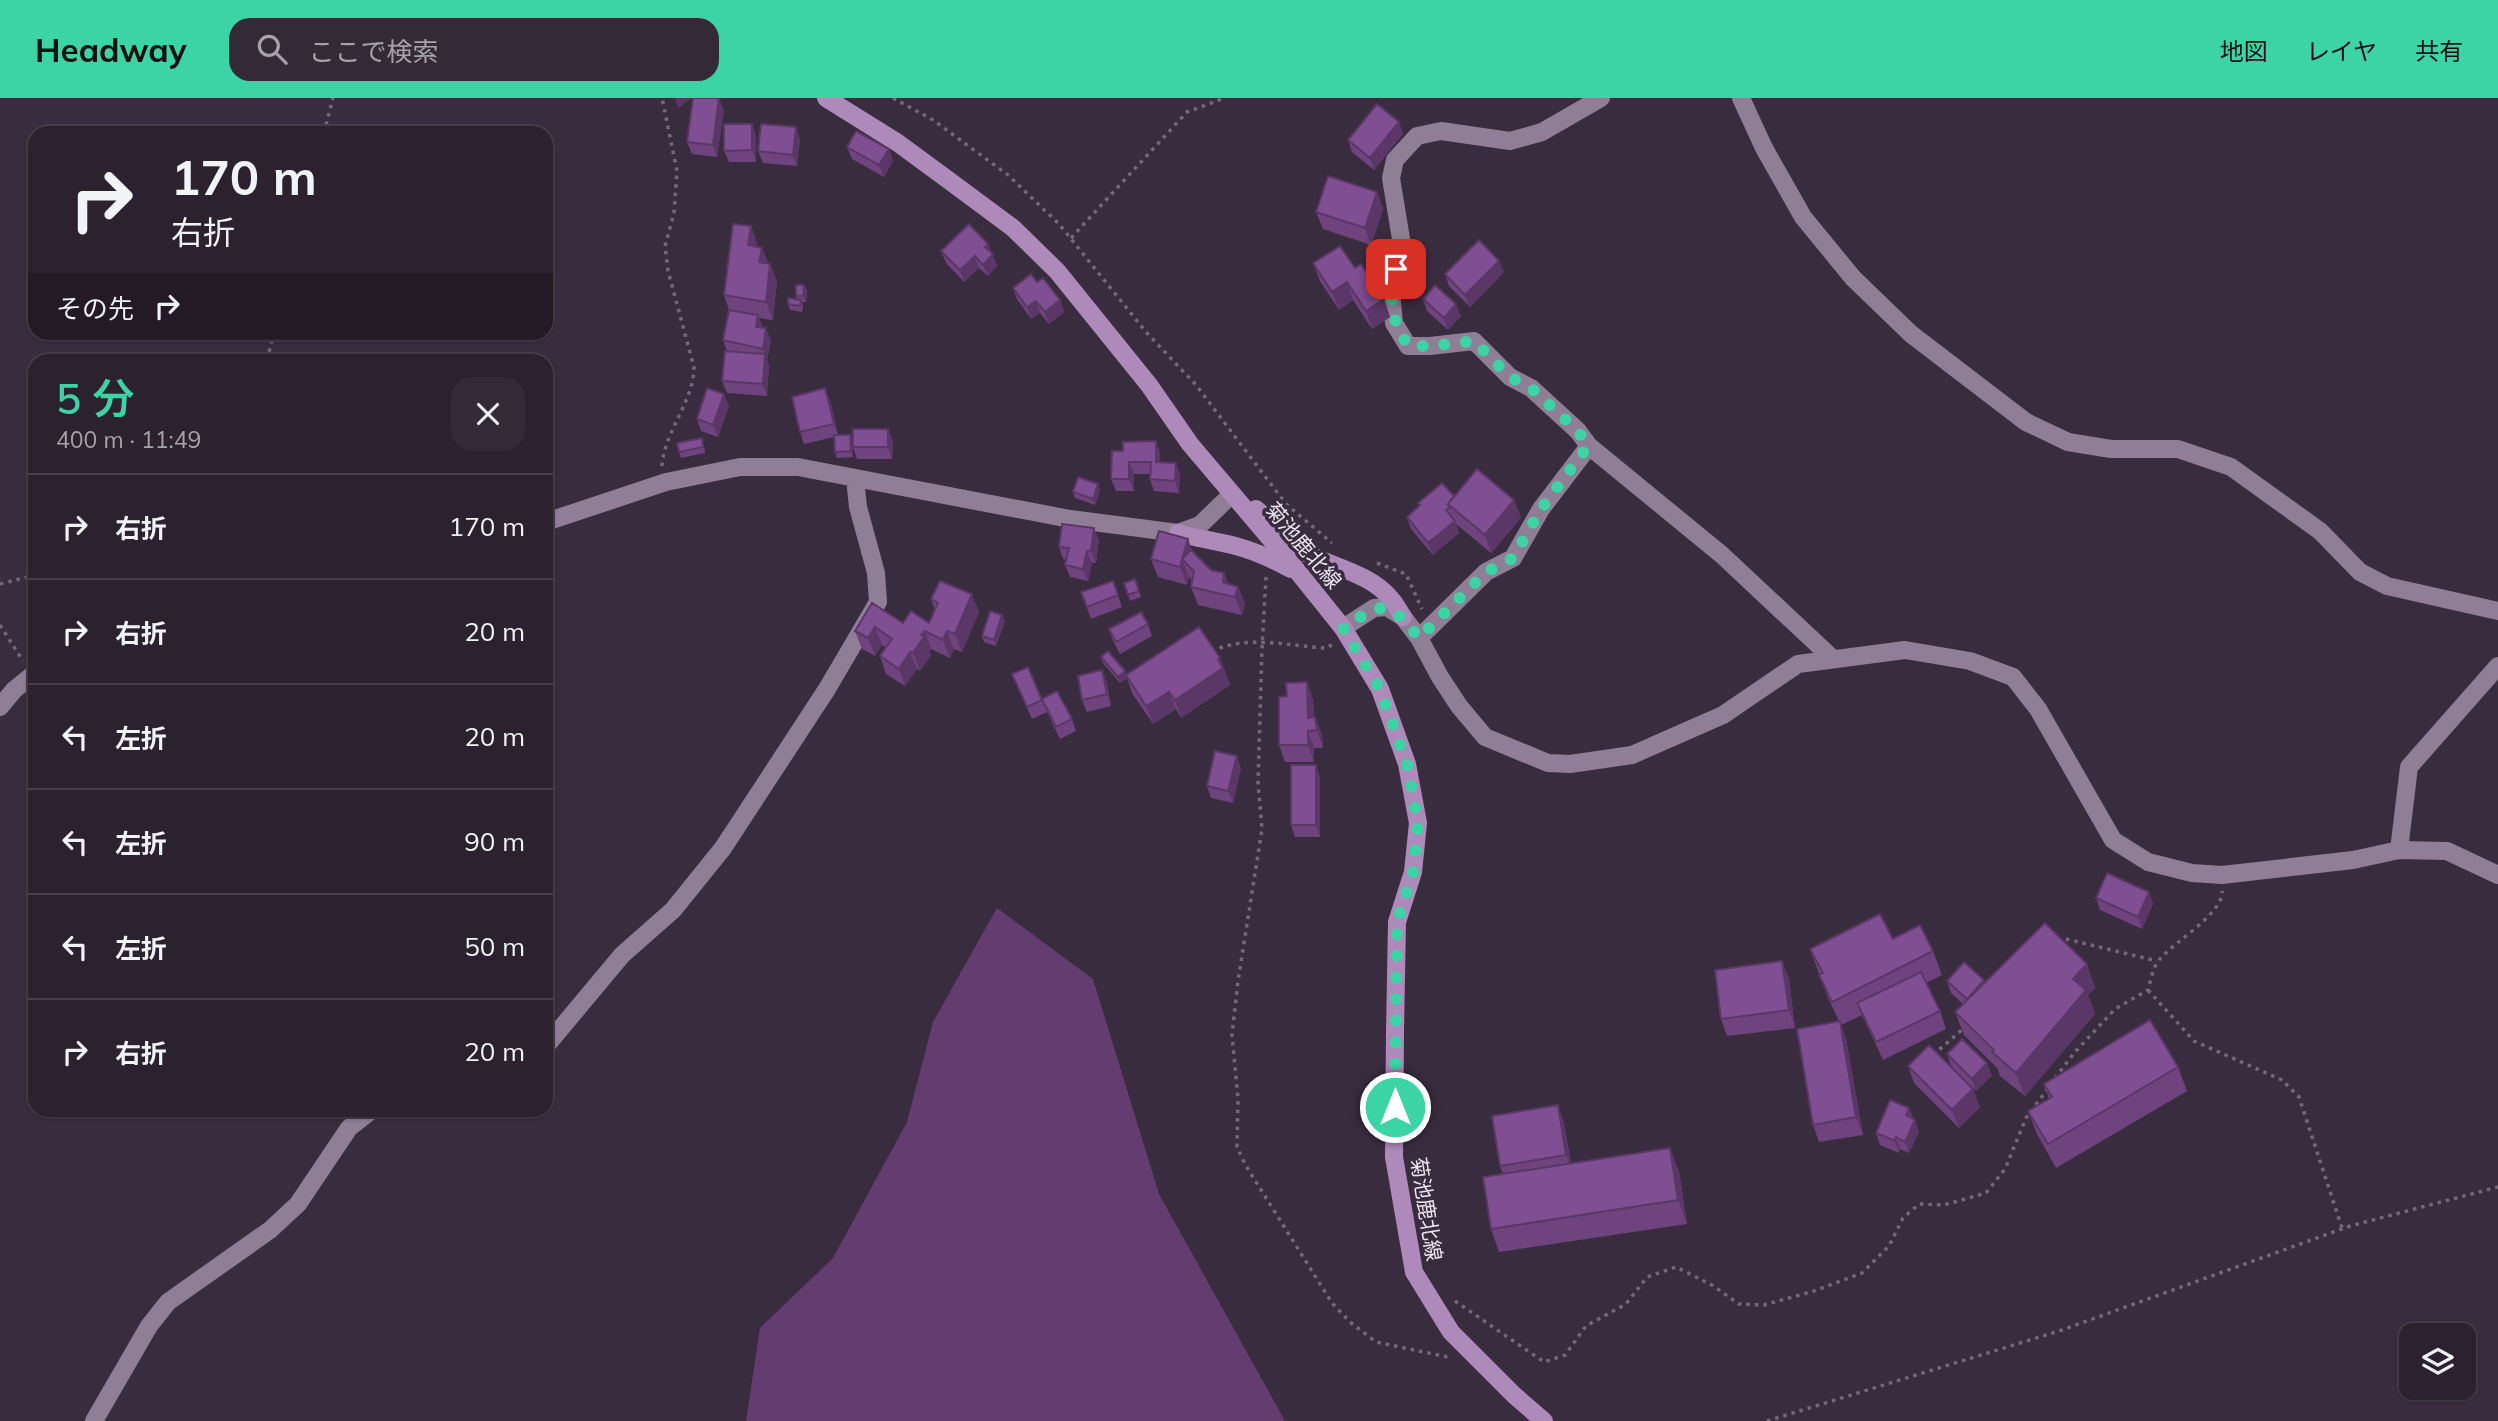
<!DOCTYPE html>
<html lang="ja">
<meta charset="utf-8">
<style>
body{margin:0;font-family:Mulish,"Noto Sans JP",sans-serif;background:#342937;color:#f1f3f6;height:100vh;display:flex;flex-direction:column;font-size:26px;white-space:nowrap}
*{box-sizing:border-box;margin:0}
p{font-size:23px;color:#a6a3aa}
.icon{flex:none;width:38px;height:38px;fill:none;stroke:currentColor;stroke-width:2;stroke-linecap:round;stroke-linejoin:round}
.map{position:relative;flex:1;overflow:hidden}
.drawer{position:absolute;left:28px;top:256px;width:525px;height:763px;display:flex;flex-direction:column;background:#2c212f;border-radius:21px;box-shadow:0 2px 5px #0004,0 0 0 2px #483e4b}
.drawer>*{flex:none}
.banner{position:absolute;left:28px;top:28px;width:525px;height:214px;border-radius:21px;box-shadow:0 2px 5px #0004,0 0 0 2px #483e4b;background:#2c212f;color:#f1f3f6;overflow:hidden}
.fabs{position:absolute;left:2399px;top:1225px;display:grid;gap:14px}
.fabs a{display:grid;place-items:center;width:77px;height:77px;border-radius:14px;background:#2c212f;box-shadow:0 2px 5px #0004,0 0 0 2px #483e4b;font-size:35px}
.pin{position:absolute;display:grid;place-items:center;width:60px;height:60px;color:#fff;margin:-30px;border-radius:14px;box-shadow:0 4px 10px #0006}
.me{position:absolute;width:77px;margin:-38px;rotate:0deg;stroke-linejoin:round;filter:drop-shadow(0 0 5px #0008)}
.turn{display:flex;align-items:center;gap:24px;height:147px;padding:0 28px;font-size:32px}
.turn .icon{width:91px;height:91px;stroke-width:2.5}
.turn b{display:block;font-size:49px;line-height:60px}
.then{display:flex;align-items:center;height:66px;padding:0 28px;background:#0003;gap:14px;font-size:26px}
.round{display:grid;place-items:center;flex:none;width:74px;height:74px;border-radius:21px;background:#342937}
.head{display:flex;align-items:center;justify-content:space-between;height:119px;padding:0 28px}
h1{font-size:42px;font-weight:600;line-height:52px;color:#3cd4a4}
ul{padding:0;list-style:none}
li{display:flex;align-items:center;gap:21px;height:105px;padding:0 28px;border-top:2px solid #483e4b}
li div{flex:1}
li b{display:block;font-size:26px}
li em{font-style:normal}
header{display:flex;align-items:center;gap:42px;box-sizing:border-box;height:98px;padding:0 35px;background:#3cd4a4;color:#111}
header strong{font-size:33px}
nav{display:flex;gap:38px;margin-inline-start:auto;font-size:24px}
.search{width:490px;height:63px;background:#342937;display:flex;align-items:center;gap:18px;box-sizing:border-box;padding:0 24px;border-radius:21px;color:#a6a3aa;font-size:26px}
.map>svg:first-child{display:block}
.green{fill:#633c70}
.lines{fill:none;stroke-linecap:round;stroke-linejoin:round}
.path{stroke:#756979;stroke-width:3.5;stroke-dasharray:3.5 5;stroke-linecap:butt}
.minor{stroke:#8f7e95;stroke-width:18}
.major{stroke:#ae8abb;stroke-width:18}
.wall{fill:#6e437e}
.shaded-wall{fill:#5a3766}
.building{fill:#804e92;stroke:#5a3766;stroke-width:2}
.route{stroke:#3cd4a4;stroke-width:12;stroke-dasharray:0 21.6}
.labels{text-anchor:middle;dominant-baseline:central;stroke-width:7;stroke-linejoin:round;paint-order:stroke}
.street-label{font-size:21px;fill:#ede4f0;stroke:#3a2c3f}
</style>
<header>
<strong>Headway</strong>
<div class="search"><svg class="icon" aria-label="search" viewBox="0 0 24 24"><circle cx="10" cy="10" r="6"/><path d="M15 15l6 6"/></svg>ここで検索</div>
<nav><a>地図</a><a>レイヤ</a><a>共有</a></nav>
</header>
<div class="map">
<svg width="2498" height="1323" viewBox="0 0 2498 1323">
<rect width="100%" height="100%" fill="#3a2c3f"/>
<path class="green" d="M997,810l96,71 66,215 126,227h-539l14,-93 73,-70 74,-136 26,-100z"/>
<g class="lines">
<path class="path" d="M893,0l40,22 75,55 51,49 87,108 50,53 90,119 46,39
M324,35l9,-35
M1071,140l116,-126 38,-14
M267,262l7,-28
M662,368c2,-34 32,-65 32,-99l-26,-96 -3,-25 9,-33 3,-42 -15,-73
M1377,465l29,11 16,35
M1266,479l-4,71 -4,135 4,46 -24,152 -6,54 6,64 -1,48 9,19 86,137 18,19 26,20 76,16
M0,486l35,-9
M0,527l23,36
M1212,554c30,-18 79,-6 113,-4l9,-4
M2058,842l4,-2 95,23
M2148,892l46,51 88,39 17,17 43,131
M1933,957l31,-27
M2055,980l20,-26 40,-43 33,-19c3,-10 5,-24 12,-31 14,-17 64,-46 62,-68
M1455,1203l89,61 21,-7 21,-29 40,-22 21,-27 29,-10 36,18 27,19 25,1 50,-14 48,-18 27,-27 14,-28 16,-14 25,1 42,-12 19,-24 21,-51 23,-31
M1767,1323l295,-91 288,-104 148,-39"/>
<path class="minor" d="M1601,0l-59,34 -32,9 -69,-10 -24,5 -22,24 -4,18 11,67 -11,48 3,30 14,23h22l44,-5 36,36 21,11 47,43 11,15 133,109 110,103
M1741,0l23,50 39,69 50,61 58,56 115,88 42,20 43,7h67l53,18 89,64 40,41 27,14 111,25
M546,424l120,-40 74,-15h58l272,52 108,14 22,-8 31,-30
M1343,530l31,-20 13,-1 16,10 16,21 21,39 19,29 26,31 63,26 22,1 62,-9 91,-40 75,-51 107,-14 65,11 43,16 25,32 75,131 35,22 44,11 30,2 131,-15 46,-10 48,1 51,24
M1419,540l67,-66 27,-14 28,-49 48,-63
M0,609l14,-17 21,-17
M2399,752l10,-83 89,-101
M546,948l76,-91 51,-45 50,-62 104,-159 51,-87 -2,-29 -18,-66 -3,-29
M94,1323l55,-95 19,-24 102,-72 28,-26 51,-76 23,-18"/>
<path class="major" d="M826,0l72,45 53,39 62,46 44,43 92,114 41,59 100,118 53,66 37,61 27,75 11,59 -5,49 -16,50 -2,110 -1,125 20,115 37,60 64,64 29,25
M1256,411c15,12 28,31 44,41 28,16 71,23 91,49 5,5 8,12 12,18
M1178,435c20,6 41,8 61,14 18,5 35,13 52,22"/>
</g>
<path class="wall" d="M724,12l-7,47 -25,-3 -5,-12z
M1399,24l4,12 -29,36 -22,-18 -4,-12z
M752,26l4,12v26h-27l-5,-11z
M800,41l-3,27 -34,-3 -5,-12z
M847,49l42,2 4,12 -9,16 -32,-18z
M1377,94l6,17 -12,36 -48,-16 -7,-17z
M751,128l6,18v2l5,2 6,15 2,1 7,17 -4,39 -14,-2 4,10 8,12 -4,20 2,6 -2,30 -40,-3 -5,-12 5,-30 -4,-11 6,-30 -5,-15z
M988,146l9,22 -9,10 -9,-8 -15,14 -18,-19 -5,-12z
M1499,163l5,11 -34,35 -21,-21 -4,-12z
M1313,165l42,5 29,31 6,18 -18,12 -19,-29 -14,10 -19,-29z
M1037,184l23,18 4,12 -15,12 -9,-11 -9,6 -14,-20 -4,-11z
M807,193l-1,11h-4l1,4 -1,6 -12,-2 -2,-6 9,-5 -1,-3z
M1423,201l38,17 -13,14 -21,-19z
M830,302l8,35h12l3,6h40l-1,18h-35l-4,-12v10l-16,1 -2,-6 -1,-15 -30,7 -4,-12z
M729,308l-11,31 -17,-6 -4,-12z
M1156,343l4,12v10h16l4,12 -1,18 -25,-2 -4,-12v-5h-16v17h-18l-5,-12 12,-28z
M704,346l1,9 -24,5 -2,-6z
M1100,392l-5,15 -20,-7 -2,-6z
M1514,402l7,18 -30,35 -35,-29 3,9 -26,22 -22,-26 -4,-12 12,-11 -1,-3z
M1188,441l4,13 19,18 13,3 4,11 10,3 7,17 -3,11 -44,-10 -7,-18 2,-6 -4,-4 -2,8 -29,-8 -7,-18z
M1099,442l-3,23h-4l-4,18 -18,-4 -5,-12 2,-5 -4,-1 -4,-12z
M1135,481l6,18 -11,4 -6,-18z
M1113,483l9,26 -31,12 -10,-27z
M931,501l48,13 -17,40 -8,-3 -4,9 -19,-9 -2,2 2,4 -11,16 -3,-2 -12,17 -19,-12 -6,-18 6,-8 -4,-3 -7,11 -13,-7 -7,-18 48,-8h26l6,-13z
M1002,517l3,6 -9,25 -12,-4 -2,-6z
M1148,526l4,12 -32,18 -7,-13 -4,-12z
M1101,559l24,14 1,3 94,-16 10,27 -49,33 -5,-9 -23,15 -21,-31 -5,-15 -7,5 -17,-20z
M1012,576l30,26 5,12 -15,7z
M1107,584l4,24 -24,6 -5,-12z
M1307,584l6,18 1,17h1l7,18 1,13h-9v14h-29l-6,-17 8,-49z
M1042,601l30,20 4,12 -16,8 -14,-29z
M1241,670l-8,35 -22,-5 -4,-12z
M1320,679v60h-25l-4,-12z
M2149,794l4,12 -11,25 -42,-19 -4,-12z
M1893,841l40,12 9,24 -16,8 14,28 6,18 -63,31 -21,-45 -21,10 5,14 17,96 -44,7 -6,-17 26,-104 -11,-23 -18,-49z
M1782,863l7,18 6,49 -68,8 -6,-17z
M2087,866l8,24 -7,7 7,19 -70,82 -25,-20 -2,-7 -34,-34 -9,-23 8,-8 -12,-11 -4,-12 38,1z
M1947,956l45,21 -16,16 -25,-25z
M1908,968l65,23 7,18 -21,21 -45,-45z
M2178,969l9,24 -131,77 -19,-34 -9,-23 21,-12 -5,-15z
M1558,1007l6,18 7,40 108,8 8,53 -188,28 -8,-23 12,-55 -3,-8z
M1909,1010l10,24 -10,21 -9,-4 -1,4 -19,-8 -4,-12z"/>
<path class="shaded-wall" d="M675,0h17l-14,10z
M719,0l5,12 -7,47 -4,-12z
M1399,24l4,12 -29,36 -4,-12z
M752,26l4,12v26l-4,-12z
M796,29l4,12 -3,27 -4,-11z
M889,51l4,12 -9,16 -5,-12z
M1377,94l6,17 -12,36 -6,-17z
M751,128l6,18 -3,18 -6,-17z
M988,146l9,22 -9,10 -5,-11 2,-18z
M762,150l7,17 -10,-3z
M975,158l4,12 -15,14 -4,-12z
M1499,163l5,11 -34,35 -5,-12z
M770,166l7,17 -4,39 -7,-18z
M1347,184l6,18 -14,10 -7,-18z
M804,187l3,6 -1,11 -3,-6z
M1384,201l6,18 -18,12 -6,-18z
M1060,202l4,12 -15,12 -4,-12z
M1036,203l4,12 -9,6 -4,-12z
M1456,206l5,12 -13,14 -4,-12z
M758,217l5,12 -3,12 -4,-12z
M766,230l5,12 -4,20 2,6 -2,30 -4,-12 2,-29 -2,-6z
M825,290l5,12 8,36 -4,-12z
M724,296l5,12 -11,31 -5,-12z
M888,331l5,12 -1,18 -4,-12z
M850,337l3,6v16l-2,-6z
M1156,343l4,12v21l-4,-12z
M1129,364l5,12v17l-5,-12z
M1176,365l4,12 -1,18 -4,-12z
M1098,386l2,6 -5,15 -2,-6z
M1514,402l7,18 -30,35 -6,-18z
M1455,423l4,12 -26,22 -5,-12z
M1094,430l5,12 -3,23 -5,-12z
M1188,441l6,18 -12,2z
M1087,453l5,12 -4,18 -5,-12z
M1182,461l7,18 -2,8 -7,-18z
M1224,475l7,18 -8,-9z
M1238,489l7,17 -3,11 -7,-18z
M972,496l7,18 -17,40 -7,-18z
M1002,517l3,6 -9,25 -2,-6z
M875,529l7,18 -7,11 -7,-18z
M925,533l6,18 -2,2 2,4 -11,16 -7,-18 8,-18z
M947,533l7,18 -4,9 -7,-18z
M910,554l7,17 -12,17 -6,-17z
M1220,560l10,27 -49,33 -6,-18z
M1102,572l5,12 4,24 -4,-12z
M1125,573l2,6 -7,6 -2,-6z
M1307,584l6,18 1,30 -6,-12z
M1169,594l7,17 -23,15 -7,-18z
M1315,619l7,18 1,13 -6,-18z
M1308,633l6,17v14l-6,-17z
M1237,658l4,12 -8,35 -5,-12z
M1316,667l4,12v60l-4,-12z
M2149,794l4,12 -11,25 -4,-12z
M1782,863l7,18 6,49 -6,-18z
M2087,866l8,24 -7,7 7,19 -70,82 -9,-23 57,-94z
M1840,923l6,18 17,96 -7,-18z
M1987,965l5,12 -16,16 -4,-12z
M1973,991l7,18 -21,21 -7,-18z
M1558,1007l6,18 8,50 -6,-18z
M1909,1010l4,12 -7,-5z
M1915,1022l4,12 -10,21 -4,-11z
M1896,1039l4,12 -1,4 -4,-12z
M1670,1050l9,23 8,53 -9,-24z"/>
<path class="building" d="M693,0h26l-6,47 -26,-3z
M1377,6l22,18 -29,36 -22,-18z
M724,26h28v26l-28,1z
M761,26l35,3 -3,28 -35,-4z
M856,33l33,18 -10,16 -32,-18z
M1328,78l49,16 -12,36 -49,-16z
M733,126l18,2 -3,19 14,3 -3,14 11,2 -4,38 -42,-7z
M969,126l19,20 -3,3 8,7 -10,11 -8,-9 -15,14 -19,-19z
M1479,142l20,21 -34,34 -20,-21z
M1340,148l15,22 6,-4 23,35 -18,12 -19,-29 -15,10 -19,-29z
M1031,176l6,8 6,-4 17,22 -15,12 -9,-11 -9,6 -14,-19z
M796,187h8l-1,11h-7z
M1435,187l21,19 -12,14 -21,-19z
M788,200l13,2 -1,6 -12,-2z
M729,212l29,5 -2,12 10,1 -3,21 -40,-9z
M725,253l40,3 -2,30 -41,-3z
M707,290l17,6 -11,31 -16,-6z
M825,290l9,36 -34,8 -8,-35z
M853,331h35v18h-35z
M834,337h16l1,16 -16,1z
M702,340l1,9 -24,5 -2,-9z
M1156,343v21l20,1 -1,18 -25,-2 1,-17h-22v17h-18l1,-28h11v-9z
M1477,371l37,31 -29,35 -37,-31z
M1078,379l20,7 -5,15 -20,-7z
M1442,385l12,13 -6,8 1,4 -3,2 9,11 -27,22 -21,-26 13,-12 -2,-2z
M1062,426l32,4 -3,23h-4l-4,18 -18,-4 4,-17 -10,-1z
M1159,433l29,8 -6,20 9,-9 20,20 13,3 -1,9 15,5 -3,10 -44,-10 3,-16 -12,-12 -2,8 -29,-8z
M1135,481l4,12 -11,4 -4,-12z
M940,483l32,13 -17,40 -8,-3 -4,9 -18,-9 -4,4 3,2 -11,16 -3,-1 -11,17 -19,-13 12,-17 -17,-12 -7,11 -13,-7 17,-28 31,20 8,-12 18,12 9,-20 -7,-4z
M1113,483l5,14 -31,12 -6,-15z
M990,513l12,4 -8,25 -12,-4z
M1141,514l7,12 -32,18 -7,-13z
M1199,529l21,31 -2,2 5,8 -48,32 -6,-8 -23,14 -20,-31z
M1108,553l17,20 -7,6 -17,-20z
M1028,569l14,33 -15,7 -15,-33z
M1102,572l5,24 -25,6 -4,-24z
M1307,584l1,36 7,-1 2,13 -9,1v14h-29v-48l8,-1 -1,-13z
M1057,593l15,28 -16,8 -14,-28z
M1215,653l22,5 -9,35 -21,-5z
M1291,667h25v60h-25z
M2107,775l42,19 -11,25 -42,-19z
M1880,816l13,25 27,-14 13,26 -101,51 -13,-27 4,-2 -13,-24z
M2045,825l42,41 -14,15 13,11 -70,83 -24,-21 2,-2 -39,-38z
M1782,863l7,49 -68,9 -6,-49z
M1964,864l20,18 -17,19 -20,-18z
M1921,874l19,39 -64,31 -19,-39z
M2150,922l28,47 -130,77 -20,-33 24,-14 -8,-13z
M1840,923l16,96 -43,8 -16,-96z
M1962,941l25,24 -15,16 -25,-25z
M1929,947l44,44 -21,21 -44,-44z
M1890,1002l19,8 -3,7 9,5 -10,22 -9,-5 -1,4 -19,-8z
M1558,1007l8,50 -66,11 -8,-50z
M1670,1050l8,52 -187,29 -8,-52z"/>
<g class="lines">
<path class="route" d="M1395,1009l2,-185 16,-50 5,-49 -11,-59 -27,-75 -37,-61c40,-26 44,-30 76,10l67,-66 27,-14 28,-49 47,-63 -10,-15 -47,-43 -21,-11 -36,-36 -44,5h-22c-18,-30 -19,-43 -12,-77"/>
</g>
<g class="labels">
<g class="street-label">
<text transform="translate(1304 447) rotate(50)">菊池鹿北線</text>
<text transform="translate(1427 1111) rotate(81)">菊池鹿北線</text>
</g>
</g>
</svg>
<div class="fabs">
<a><svg class="icon" aria-label="layers" viewBox="0 0 24 24"><path d="M12 4l9 5-9 5-9-5zM3 14l9 5 9-5"/></svg></a>
</div>
<div class="pin" style="left:1396px;top:171px;background:#d93025"><svg class="icon" aria-label="arrive" viewBox="0 0 24 24"><path d="M6 21V4h12l-3 4 3 4H6"/></svg></div>
<svg class="me" style="left:1395px;top:1009px" viewBox="-20 -20 40 40"><circle r="17" fill="#3cd4a4" stroke="#fff" stroke-width="3"/><path d="M0-11L8 9 0 5-8 9z" fill="#fff"/></svg>
<div class="banner">
<div class="turn"><svg class="icon" aria-label="right" viewBox="0 0 24 24"><path d="M7 20v-9h11M14 6l5 5-5 5"/></svg><div><b>170 m</b>右折</div></div>
<div class="then">その先<svg class="icon" aria-label="right" viewBox="0 0 24 24"><path d="M7 20v-9h11M14 6l5 5-5 5"/></svg></div>
</div>
<section class="drawer">
<div class="head"><div><h1>5 分</h1><p>400 m · 11:49</p></div><a class="round"><svg class="icon" aria-label="close" viewBox="0 0 24 24"><path d="M6 6l12 12M18 6L6 18"/></svg></a></div>
<ul>
<li><svg class="icon" aria-label="right" viewBox="0 0 24 24"><path d="M7 20v-9h11M14 6l5 5-5 5"/></svg><div><b>右折</b></div><em>170 m</em></li>
<li><svg class="icon" aria-label="right" viewBox="0 0 24 24"><path d="M7 20v-9h11M14 6l5 5-5 5"/></svg><div><b>右折</b></div><em>20 m</em></li>
<li><svg class="icon" aria-label="left" viewBox="0 0 24 24"><path d="M17 20v-9H6M10 6l-5 5 5 5"/></svg><div><b>左折</b></div><em>20 m</em></li>
<li><svg class="icon" aria-label="left" viewBox="0 0 24 24"><path d="M17 20v-9H6M10 6l-5 5 5 5"/></svg><div><b>左折</b></div><em>90 m</em></li>
<li><svg class="icon" aria-label="left" viewBox="0 0 24 24"><path d="M17 20v-9H6M10 6l-5 5 5 5"/></svg><div><b>左折</b></div><em>50 m</em></li>
<li><svg class="icon" aria-label="right" viewBox="0 0 24 24"><path d="M7 20v-9h11M14 6l5 5-5 5"/></svg><div><b>右折</b></div><em>20 m</em></li>
</ul>
</section>
</div>
